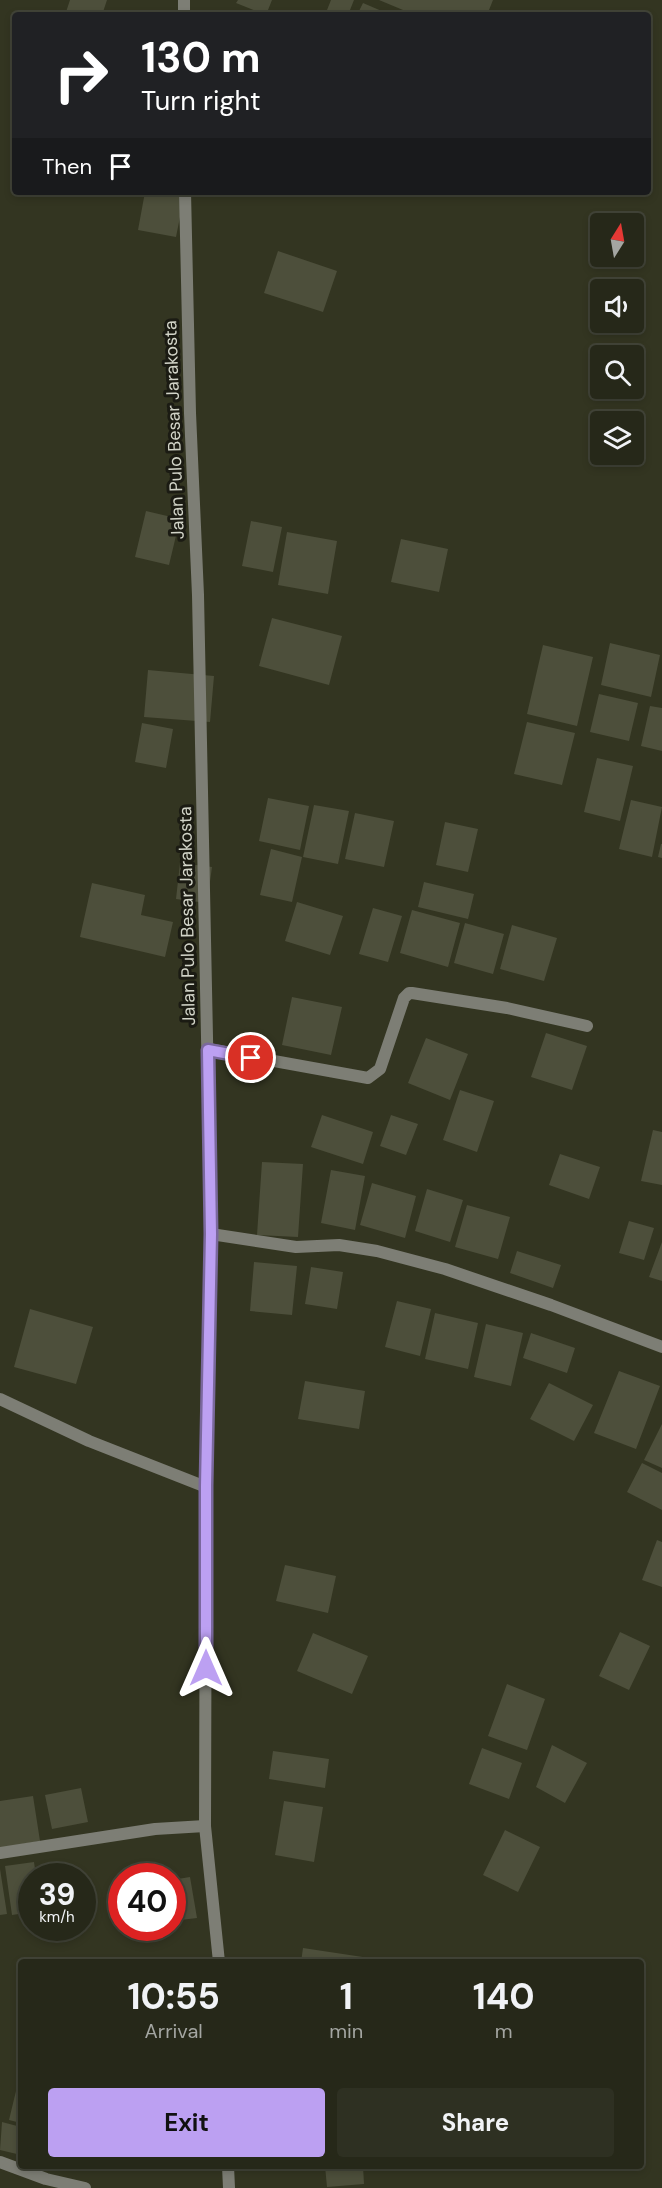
<!DOCTYPE html>
<style>
body{margin:0;font-family:"DM Sans",sans-serif;background:#2e3022;color:#f1f3f6;height:100vh;display:flex;flex-direction:column;font-size:22px;white-space:nowrap}
*{box-sizing:border-box;margin:0}
p{font-size:20px;color:#a4a6a2}
.icon{flex:none;width:33px;height:33px;fill:none;stroke:currentColor;stroke-width:2;stroke-linecap:round;stroke-linejoin:round}
.map{position:relative;flex:1;overflow:hidden}
.details{position:absolute;left:18px;top:1959px;width:626px;height:210px;display:flex;flex-direction:column;background:#262819;border-radius:6px;box-shadow:0 3px 9px #0003,0 0 0 2px #424438}
.details>*{flex:none}
.hud{position:absolute;left:12px;top:12px;width:639px;height:183px;border-radius:6px;box-shadow:0 3px 9px #0003,0 0 0 2px #424438;background:#202124;color:#fff;overflow:hidden}
.needle{width:39px;rotate:11deg}
.controls{position:absolute;left:590px;top:213px;display:grid;gap:12px}
.controls a{display:grid;place-items:center;width:54px;height:54px;border-radius:6px;background:#262819;box-shadow:0 3px 9px #0003,0 0 0 2px #424438;font-size:30px}
.speed{position:absolute;left:18px;top:1863px;display:flex;gap:12px;font-size:30px;font-weight:700;text-align:center}
.speed>*{display:grid;place-content:center;width:78px;height:78px;border-radius:50%;background:#262819;box-shadow:0 3px 9px #0003,0 0 0 2px #424438;line-height:1}
.speed small{font-size:15px;font-weight:400}
.speed .limit{border:9px solid #d22;background:#fff;color:#111}
.pin{position:absolute;display:grid;place-items:center;width:51px;height:51px;color:#fff;margin:-26px;border:3px solid #fff;border-radius:50%;box-shadow:0 2px 6px #0007}
.me{position:absolute;width:66px;margin:-33px;rotate:0deg;stroke-linejoin:round;filter:drop-shadow(0 0 4px #0008)}
.turn{display:flex;align-items:center;gap:21px;height:126px;padding:0 30px;font-size:27px}
.turn .icon{width:78px;height:78px;stroke-width:2.5}
.turn b{display:block;font-size:42px;line-height:51px}
.then{display:flex;align-items:center;height:57px;padding:0 30px;background:#0003;gap:12px;font-size:22px}
.eta{display:flex;justify-content:space-evenly;align-items:center;height:102px;text-align:center}
.eta b{font-size:36px;font-weight:700;line-height:42px}
.button{display:flex;gap:12px;margin-top:auto;padding:12px 30px}
.button a{flex:1;height:69px;border-radius:6px;background:#bca0f2;color:#111;font-size:24px;font-weight:700;line-height:69px;text-align:center}
.button a+a{background:#2e3022;color:#f1f3f6}
.map>svg:first-child{display:block}
.building{fill:#4d4f3b}
.lines{fill:none;stroke-linecap:round;stroke-linejoin:round}
.minor{stroke:#7d7e75;stroke-width:12}
.tertiary{stroke:#7d7e75;stroke-width:12}
.route-casing{stroke:#7a689d;stroke-width:15}
.route{stroke:#bca0f2;stroke-width:10}
.labels{text-anchor:middle;dominant-baseline:central;stroke-width:6;stroke-linejoin:round;paint-order:stroke}
.street-label{font-size:18px;fill:#d2d4c8;stroke:#1b1b13}
</style>
<div class="map">
<svg width="662" height="2188" viewBox="0 0 662 2188">
<rect width="100%" height="100%" fill="#333521"/>
<path class="building" d="M70,0h37l-5,15h-37z
M238,0h34l-6,15 -30,-12z
M331,0h23l-6,15h-23z
M379,0h114l-6,15h-72z
M363,3l28,12h-34z
M145,192h40l-9,45 -38,-7z
M278,251l59,20 -14,41 -59,-19z
M146,511l34,8 -11,46 -34,-8z
M251,521l31,6 -9,45 -31,-6z
M287,532l50,9 -9,53 -50,-9z
M401,539l47,10 -9,43 -48,-10z
M272,618l70,18 -13,49 -70,-19z
M610,643l50,12 -9,42 -50,-12z
M543,645l50,12 -16,69 -50,-12z
M148,670l66,6 -4,46 -66,-5z
M599,694l39,9 -9,38 -39,-9z
M650,706l12,2v43l-21,-5z
M527,722l48,11 -13,52 -48,-11z
M142,723l31,6 -7,39 -31,-6z
M597,758l36,8 -13,55 -36,-9z
M268,798l41,8 -9,44 -41,-9z
M631,800l31,7 -10,50 -33,-8z
M314,805l35,6 -11,53 -35,-7z
M355,813l39,8 -10,46 -39,-8z
M445,822l33,7 -10,43 -32,-7z
M661,844h1v14l-4,-1z
M271,849l31,8 -10,45 -32,-7z
M180,863l32,4 -5,36 -31,-4z
M424,882l50,12 -6,25 -50,-12z
M92,883l53,12 -4,20 32,7 -8,35 -85,-20z
M297,902l46,14 -13,39 -45,-14z
M373,908l29,8 -14,46 -29,-8z
M412,910l48,13 -12,44 -48,-14z
M465,923l39,11 -11,40 -39,-11z
M512,925l45,13 -13,43 -44,-12z
M292,997l50,10 -11,48 -49,-10z
M546,1033l41,13 -15,44 -41,-13z
M426,1038l42,16 -18,46 -42,-17z
M460,1090l34,11 -17,51 -34,-12z
M322,1115l51,17 -10,32 -52,-17z
M391,1115l27,9 -12,31 -26,-9z
M653,1130l9,2v53l-21,-4z
M560,1154l40,13 -11,32 -40,-14z
M262,1162l41,2 -5,73 -41,-2z
M331,1170l34,6 -10,54 -34,-7z
M372,1183l44,13 -11,42 -45,-13z
M427,1189l36,11 -13,42 -35,-11z
M467,1205l43,12 -12,42 -43,-12z
M629,1221l25,7 -10,32 -25,-7z
M662,1242v39l-13,-4z
M517,1251l44,14 -8,23 -43,-15z
M254,1262l43,4 -5,49 -42,-4z
M311,1267l32,5 -6,37 -32,-5z
M397,1301l34,8 -11,47 -35,-9z
M30,1309l63,18 -17,57 -62,-17z
M435,1313l43,10 -10,46 -43,-10z
M486,1324l37,9 -12,53 -37,-9z
M531,1333l44,15 -8,25 -44,-15z
M619,1371l41,15 -24,63 -42,-16z
M305,1381l60,10 -6,38 -61,-10z
M549,1383l44,22 -19,36 -44,-22z
M662,1424v44l-18,-8z
M642,1463l20,10v37l-35,-18z
M657,1540l5,2v45l-20,-7z
M285,1565l51,11 -8,37 -52,-12z
M620,1632l30,14 -21,44 -30,-14z
M313,1633l55,23 -16,38 -55,-23z
M507,1684l38,15 -18,51 -39,-14z
M552,1745l35,18 -22,40 -29,-16z
M482,1748l40,15 -13,36 -40,-15z
M273,1751l56,8 -4,29 -56,-9z
M81,1788l7,34 -36,7 -7,-34z
M33,1796l7,45 -40,7v-47z
M284,1801l39,6 -9,55 -39,-7z
M505,1830l35,17 -22,45 -35,-17z
M34,1862l2,14h-4v36l-20,3 -7,-49z
M0,1869l7,45 -7,1z
M190,1877l7,41 -25,3v-41z
M303,1948l73,11v3h-75z
M16,2091l5,1v31l-12,-3z
M2,2122l19,5v28l-21,-5z
M325,2166h38l1,18 -37,3z"/>
<g class="lines">
<path class="minor" d="M208,1049l160,29 12,-9 24,-71 5,-5h3l95,15 80,18
M211,1234l85,13 43,-2 38,6 68,18 106,36 111,42
M0,1399l89,42 117,46
M0,1853l155,-24 50,-3
M0,2162l46,17 39,9"/>
<path class="tertiary" d="M184,0v15
M185,192l5,221 8,182 13,639 -5,253 -1,339 14,136
M228,2166l1,22"/>
</g>
<g class="lines">
<g class="route-casing">
<path id="route" d="M206,1668v-182l5,-252 -3,-184 43,8"/>
</g>
<use href="#route" class="route"/>
</g>
<g class="labels">
<g class="street-label">
<text transform="translate(174 430) rotate(-92)">Jalan Pulo Besar Jarakosta</text>
<text transform="translate(187 916) rotate(-91)">Jalan Pulo Besar Jarakosta</text>
</g>
</g>
</svg>
<div class="controls">
<a><svg class="needle" viewBox="-14 -14 28 28"><path d="M0-13l5 13h-10z" fill="#e53935"/><path d="M0 13l5-13h-10z" fill="#a4a6a2"/></svg></a>
<a><svg class="icon" aria-label="sound" viewBox="0 0 24 24"><path d="M4 9h4l5-4v14l-5-4H4zM17 9q2 3 0 6"/></svg></a>
<a><svg class="icon" aria-label="search" viewBox="0 0 24 24"><circle cx="10" cy="10" r="6"/><path d="M15 15l6 6"/></svg></a>
<a><svg class="icon" aria-label="layers" viewBox="0 0 24 24"><path d="M12 4l9 5-9 5-9-5zM3 14l9 5 9-5"/></svg></a>
</div>
<div class="speed"><div>39<small>km/h</small></div><div class="limit">40</div></div>
<div class="pin" style="left:251px;top:1058px;background:#d93025"><svg class="icon" aria-label="arrive" viewBox="0 0 24 24"><path d="M6 21V4h12l-3 4 3 4H6"/></svg></div>
<svg class="me" style="left:206px;top:1668px" viewBox="-20 -20 40 40"><path d="M0-17L14 15 0 8-14 15z" fill="#bca0f2" stroke="#fff" stroke-width="4"/></svg>
<div class="hud">
<div class="turn"><svg class="icon" aria-label="right" viewBox="0 0 24 24"><path d="M7 20v-9h11M14 6l5 5-5 5"/></svg><div><b>130 m</b>Turn right</div></div>
<div class="then">Then<svg class="icon" aria-label="arrive" viewBox="0 0 24 24"><path d="M6 21V4h12l-3 4 3 4H6"/></svg></div>
</div>
<section class="details">
<div class="eta">
<div><b>10:55</b><p>Arrival</p></div>
<div><b>1</b><p>min</p></div>
<div><b>140</b><p>m</p></div>
</div>
<div class="button"><a>Exit</a><a>Share</a></div>
</section>
</div>
